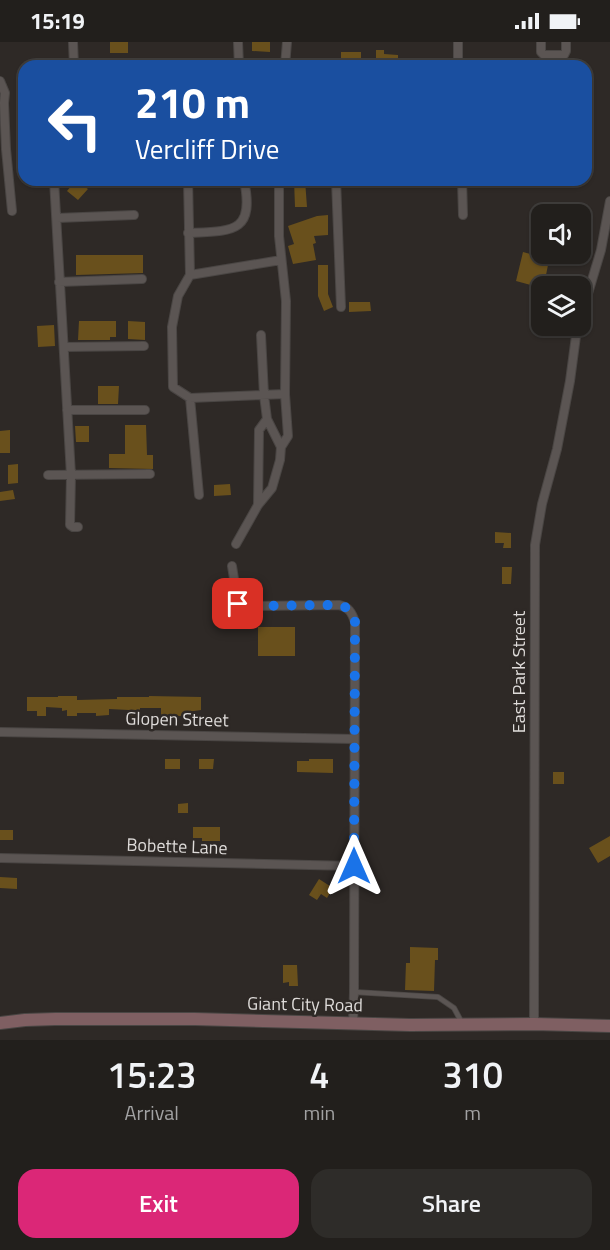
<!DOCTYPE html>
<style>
body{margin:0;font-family:"Titillium Web",sans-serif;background:#2e2c29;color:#f1f3f6;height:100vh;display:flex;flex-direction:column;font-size:22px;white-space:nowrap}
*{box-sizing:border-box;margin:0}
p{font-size:20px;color:#a2a2a3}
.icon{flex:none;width:33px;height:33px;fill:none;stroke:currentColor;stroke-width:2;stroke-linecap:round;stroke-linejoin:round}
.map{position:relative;height:998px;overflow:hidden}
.panel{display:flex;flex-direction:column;background:#221f1c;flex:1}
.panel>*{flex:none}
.top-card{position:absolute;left:18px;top:18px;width:574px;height:126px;border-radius:18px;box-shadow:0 2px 4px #0004,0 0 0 2px #3f3d3b;background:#1a4fa0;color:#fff;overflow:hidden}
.buttons{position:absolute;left:531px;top:162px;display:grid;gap:12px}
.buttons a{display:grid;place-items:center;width:60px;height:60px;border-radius:12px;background:#221f1c;box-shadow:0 2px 4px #0004,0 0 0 2px #3f3d3b;font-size:30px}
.pin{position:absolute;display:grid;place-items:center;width:51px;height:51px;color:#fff;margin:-26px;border-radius:12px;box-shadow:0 3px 9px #0006}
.me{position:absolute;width:66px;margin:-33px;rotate:0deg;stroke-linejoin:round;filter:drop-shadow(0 0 4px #0008)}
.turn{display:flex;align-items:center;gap:21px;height:126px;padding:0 18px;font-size:27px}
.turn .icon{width:78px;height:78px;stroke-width:2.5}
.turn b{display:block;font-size:42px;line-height:51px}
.eta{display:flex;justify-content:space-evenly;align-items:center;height:102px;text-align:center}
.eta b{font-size:36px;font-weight:600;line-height:42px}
.button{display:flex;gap:12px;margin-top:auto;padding:12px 18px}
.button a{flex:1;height:69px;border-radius:18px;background:#db2777;color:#fff;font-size:24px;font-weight:600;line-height:69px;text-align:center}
.button a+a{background:#2e2c29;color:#f1f3f6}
.status{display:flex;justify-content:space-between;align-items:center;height:42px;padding:0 30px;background:#221f1c;direction:ltr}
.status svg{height:16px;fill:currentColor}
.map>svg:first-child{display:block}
.building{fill:#69501c}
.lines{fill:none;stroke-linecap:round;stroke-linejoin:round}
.lane-casing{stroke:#4a4644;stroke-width:6}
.street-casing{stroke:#4a4644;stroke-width:10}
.secondary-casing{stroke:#4a4644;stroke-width:14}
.lane{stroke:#5b5553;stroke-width:4.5}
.street{stroke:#5b5553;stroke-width:8}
.secondary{stroke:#7f5f62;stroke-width:12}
.route{stroke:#1a73e8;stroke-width:10;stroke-dasharray:0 18}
.labels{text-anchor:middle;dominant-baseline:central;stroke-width:5;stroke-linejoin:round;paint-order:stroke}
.street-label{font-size:18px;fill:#dedbd9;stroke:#2e2926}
</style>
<div class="status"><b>15:19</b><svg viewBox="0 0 49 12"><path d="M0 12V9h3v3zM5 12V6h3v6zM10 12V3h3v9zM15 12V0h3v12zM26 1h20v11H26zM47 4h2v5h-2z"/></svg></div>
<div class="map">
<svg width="610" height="998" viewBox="0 0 610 998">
<rect width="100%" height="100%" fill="#2e2926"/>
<path class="building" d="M110,0h18v11h-18z
M252,0h18v10l-18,-1z
M376,8h8v4l14,1v11h-22z
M341,10h20v10h-20z
M76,138l12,9 -10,11 -11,-9z
M294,138h11l2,27h-12z
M328,173v20l-14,1 2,7 -3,1 3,16 -23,4 -5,-18 6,-2 -6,-18 29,-10z
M523,210l22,6 -2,5 5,2 -3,15 -5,-1 -2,8 -22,-6z
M76,213h67v18l-67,2z
M318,223h10v29l5,13 -9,4 -6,-15z
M349,260h21l1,9 -22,1z
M79,279h37v16h-6v3h-32z
M128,279l17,1v18l-17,-1z
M54,283l1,21 -17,1 -1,-21z
M98,344h21l-1,18h-20z
M125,383h21l1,30h6v14l-44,-1v-14h16z
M75,384h14v16h-13z
M10,388v23h-10v-22z
M18,422v19l-10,1v-19z
M230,442l1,11 -17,1v-11z
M13,448l2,9 -15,2v-9z
M495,490l16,1v15h-8l1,-5h-9z
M502,525h10l-1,17h-9z
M258,585h37v29h-37z
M58,654h19v4l40,-1v-2h32v-1l52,1v13l-14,2 -1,4h-25v-8h-21v8h-11v-6l-20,-1v6l-13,1v-3h-19v3h-10v-6l-5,1v-3l-16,-1v9h-9v-5h-10v-14h31z
M165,717h15v10h-15z
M199,717h15l-1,10h-14z
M309,717h24v14l-36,-1v-11h12z
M553,730h11v12h-11z
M188,761v10h-10v-9z
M193,785h27v14h-18v-3h-9z
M0,788h13v10h-13z
M610,794v20l-12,7 -9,-15z
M0,835l17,1v11l-17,-1z
M319,837l14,9 -6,10 -6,-4 -4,6 -8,-5z
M410,905l28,1v12h-3l-1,31 -29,-1 1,-27h4z
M283,923h14l1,21h-9v-4l-6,1z"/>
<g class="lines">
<g class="lane-casing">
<path id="lane" d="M354,950l84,5 16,11 8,15"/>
</g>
<g class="street-casing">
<path id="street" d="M73,0l1,24
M238,0l1,24
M458,0v24
M541,0v10l3,3h20l2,-4v-9
M285,24l2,-24
M0,39l5,12 -1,10 2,46 6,62
M54,138l17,295 -1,50 3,2h5
M188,138l2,95 -12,21 -6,31 1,60 17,11 9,97
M336,138l5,127
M462,138l1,35
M57,176l77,-3
M188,191c45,-2 67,0 56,-53
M190,233l91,-15
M59,240l83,-3
M580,278l21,-70 9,-49
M261,293l3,60 3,24 14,28
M64,305l80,-1
M190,356l95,-4
M67,368h78
M48,433l102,-1
M258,463l1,-75 8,-11
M236,502l22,-39 14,-17 8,-28 1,-13 7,-11 -3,-42 1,-93 -7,-65v-56
M232,524l6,38 5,2 96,-1c10,2 13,8 16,17l-1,370 -1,31
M0,690l354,7
M0,816l354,8
M534,982l1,-479 7,-41 15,-55 13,-68 6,-45 3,-10"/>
</g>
<g class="secondary-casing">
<path id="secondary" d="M0,981l25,-3 30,-1h140l215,6 124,-1 76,2"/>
</g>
<use href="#lane" class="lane"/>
<use href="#street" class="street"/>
<use href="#secondary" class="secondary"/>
</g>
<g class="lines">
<path class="route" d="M238,562l5,2 96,-1c10,2 13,8 16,17l-1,244"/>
</g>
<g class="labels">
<g class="street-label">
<text transform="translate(518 630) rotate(-90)">East Park Street</text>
<text transform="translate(177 677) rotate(1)">Glopen Street</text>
<text transform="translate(177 804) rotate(2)">Bobette Lane</text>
<text transform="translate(305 962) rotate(1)">Giant City Road</text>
</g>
</g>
</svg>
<div class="buttons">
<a><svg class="icon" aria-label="sound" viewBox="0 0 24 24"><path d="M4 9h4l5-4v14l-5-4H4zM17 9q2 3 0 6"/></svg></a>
<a><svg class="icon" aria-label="layers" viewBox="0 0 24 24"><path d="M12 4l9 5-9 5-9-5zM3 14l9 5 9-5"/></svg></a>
</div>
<div class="pin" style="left:238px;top:562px;background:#d93025"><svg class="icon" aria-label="arrive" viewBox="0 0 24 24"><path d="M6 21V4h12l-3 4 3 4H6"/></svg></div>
<svg class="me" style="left:354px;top:824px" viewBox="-20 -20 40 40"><path d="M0-17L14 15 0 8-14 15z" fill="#1a73e8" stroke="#fff" stroke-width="4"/></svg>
<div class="top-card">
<div class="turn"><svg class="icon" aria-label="left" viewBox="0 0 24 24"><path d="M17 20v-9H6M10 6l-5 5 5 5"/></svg><div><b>210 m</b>Vercliff Drive</div></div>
</div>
</div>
<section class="panel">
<div class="eta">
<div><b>15:23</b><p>Arrival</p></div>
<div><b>4</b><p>min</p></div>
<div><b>310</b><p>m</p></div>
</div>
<div class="button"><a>Exit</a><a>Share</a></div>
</section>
